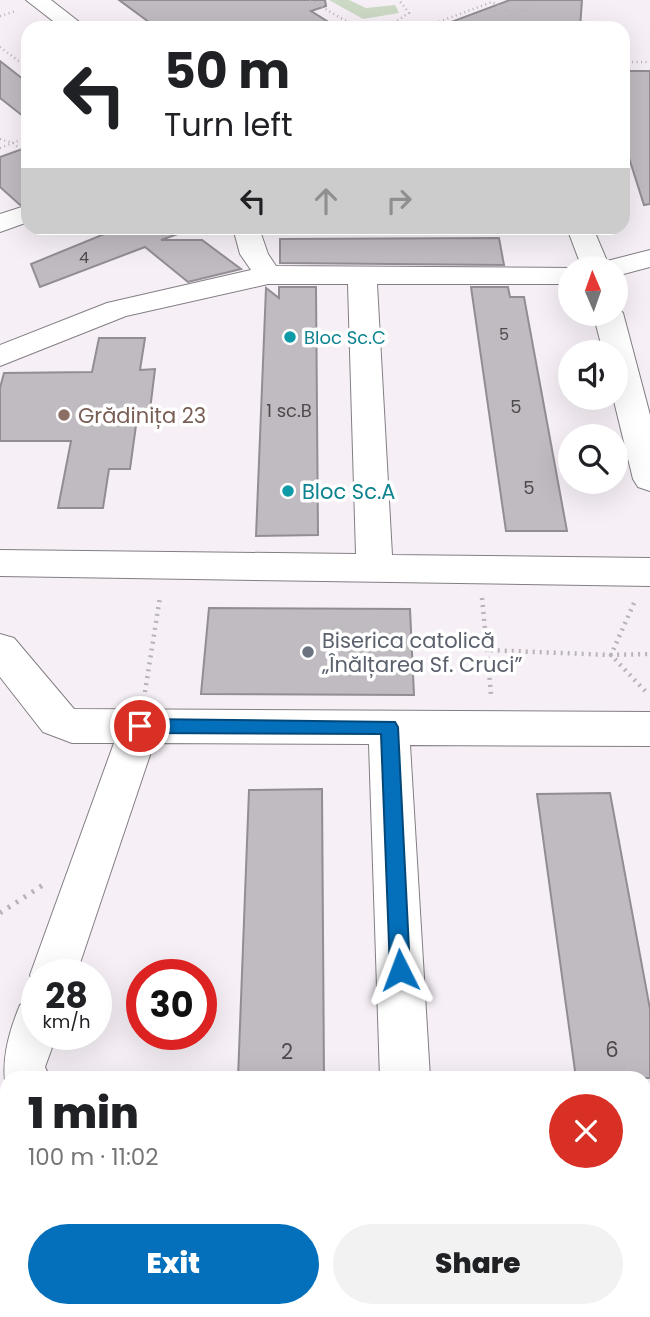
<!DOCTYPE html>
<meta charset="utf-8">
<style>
body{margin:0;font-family:Poppins,sans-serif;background:#f2f2f2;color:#202124;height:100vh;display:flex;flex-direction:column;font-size:26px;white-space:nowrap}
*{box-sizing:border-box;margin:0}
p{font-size:23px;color:#757577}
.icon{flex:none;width:38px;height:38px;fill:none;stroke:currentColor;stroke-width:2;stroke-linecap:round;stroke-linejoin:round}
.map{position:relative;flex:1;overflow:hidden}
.sheet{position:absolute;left:0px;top:1071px;width:651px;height:247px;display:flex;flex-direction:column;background:#fff;border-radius:21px 21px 0 0;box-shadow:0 7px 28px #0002}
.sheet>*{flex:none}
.banner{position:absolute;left:21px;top:21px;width:609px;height:214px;border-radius:21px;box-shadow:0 7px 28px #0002;background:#fff;color:#202124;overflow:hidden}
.needle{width:46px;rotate:358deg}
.controls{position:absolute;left:558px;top:256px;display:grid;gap:14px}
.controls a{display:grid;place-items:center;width:70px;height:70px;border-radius:50%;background:#fff;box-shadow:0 7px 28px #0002;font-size:35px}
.speed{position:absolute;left:21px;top:959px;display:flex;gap:14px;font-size:35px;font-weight:700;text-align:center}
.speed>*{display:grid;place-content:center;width:91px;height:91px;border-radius:50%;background:#fff;box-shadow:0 7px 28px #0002;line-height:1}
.speed small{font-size:18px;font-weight:400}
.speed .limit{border:10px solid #d22;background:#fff;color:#111}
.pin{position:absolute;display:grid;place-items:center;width:60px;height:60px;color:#fff;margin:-30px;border:4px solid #fff;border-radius:50%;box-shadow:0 2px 7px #0007}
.me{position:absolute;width:77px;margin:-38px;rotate:357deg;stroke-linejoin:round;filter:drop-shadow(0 0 5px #0008)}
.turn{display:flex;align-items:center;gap:24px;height:147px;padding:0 28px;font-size:32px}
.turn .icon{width:91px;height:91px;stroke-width:2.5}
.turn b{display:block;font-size:49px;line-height:60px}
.lanes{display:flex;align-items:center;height:66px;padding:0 28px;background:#0003;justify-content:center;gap:35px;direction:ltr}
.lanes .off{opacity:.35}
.round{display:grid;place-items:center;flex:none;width:74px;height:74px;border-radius:37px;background:#f2f2f2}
.summary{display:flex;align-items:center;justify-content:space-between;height:119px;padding:0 28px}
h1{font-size:42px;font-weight:800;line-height:52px}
.cta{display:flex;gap:14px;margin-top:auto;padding:14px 28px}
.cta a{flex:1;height:80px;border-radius:42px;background:#046fba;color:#fff;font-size:28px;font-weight:800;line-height:80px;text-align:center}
.cta a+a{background:#f2f2f2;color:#202124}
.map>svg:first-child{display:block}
.green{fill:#ccd9c5}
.building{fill:#c0bbc0;stroke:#928d93;stroke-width:2}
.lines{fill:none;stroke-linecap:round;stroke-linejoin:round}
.minor-casing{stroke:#837e84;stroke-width:2}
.path-far2{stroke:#b8b3b8;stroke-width:2.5;stroke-dasharray:1 3.5;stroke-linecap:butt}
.path-far1{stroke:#b8b3b8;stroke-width:4.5;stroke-dasharray:2 5;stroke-linecap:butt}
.path{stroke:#b8b3b8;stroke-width:5;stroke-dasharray:2.5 7;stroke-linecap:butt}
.minor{fill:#fff;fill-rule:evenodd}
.route{fill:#046fba;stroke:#034879;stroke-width:2}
.culture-dot{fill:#0f9aa8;stroke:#fff;stroke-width:2.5}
.education-dot{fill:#8d6e63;stroke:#fff;stroke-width:2.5}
.worship-dot{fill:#6b7280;stroke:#fff;stroke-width:2.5}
.labels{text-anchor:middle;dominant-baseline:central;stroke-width:7;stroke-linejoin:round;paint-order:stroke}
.far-number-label{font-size:16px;fill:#4d4a4d}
.far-culture-label{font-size:18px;fill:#0d838f;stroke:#fff;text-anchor:start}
.number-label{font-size:18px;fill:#4d4a4d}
.education-label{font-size:21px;fill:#785e54;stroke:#fff;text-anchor:start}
.culture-label{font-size:21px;fill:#0d838f;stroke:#fff;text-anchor:start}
.worship-label{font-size:21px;fill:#5b616d;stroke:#fff;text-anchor:start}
.near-number-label{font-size:21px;fill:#4d4a4d}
</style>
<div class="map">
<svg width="650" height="1317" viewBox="0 0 650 1317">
<rect width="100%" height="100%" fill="#f6f0f6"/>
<path class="green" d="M329,0h20l17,8 29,-3 4,8 -36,6z"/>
<path class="building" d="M119,0h206l1,6 -15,5 27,17h-51l-11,-6 -18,6h-101z
M510,0h72l-2,28h-136l-1,-3z
M0,61l28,22v37l-28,-22z
M623,71h27v133l-6,1 -21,-66z
M28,147v56l-8,2 -20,-18v-30z
M119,228h69l1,2 -28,10h41l39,29 -53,13 -43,-35 -105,40 -9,-23z
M499,238l5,27 -224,-2v-24z
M279,287h37l2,248 -62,1 10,-248 13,10z
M471,287h37l2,10h14l43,234h-61z
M99,338h46l-5,32 15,-1 -6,49h-12l-7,51h-21l-6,39h-45l13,-67h-71v-53l4,-15 88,-1z
M209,608l201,1 4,86 -213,-1z
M322,789l2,289h-86l11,-288z
M610,793l40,216v69h-74l-39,-284z"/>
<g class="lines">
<g class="minor-casing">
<path id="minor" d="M26,0h25l36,28h-25z
M28,205v17l-28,10v-18z
M233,228h26l9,26 8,12 299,2h-5v16h-193l15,271 258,3v28l-650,-10v-26l356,4 -8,-270h-80l-142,32 -126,50v-21l107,-42 144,-33 -11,-16z
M567,228h26l14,33 43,-11v17l-34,9v-8h-34z
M616,306l7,7 27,102v76l-12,-4 -5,-8 -20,-82h3v-45h-13l-10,-39h23z
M0,634l14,4 60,71 576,3v34l-240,-1 20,333h-50l-11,-334 -215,-1 -78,232h-39v16l-7,-16 84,-232h-42l-29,-11 -43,-55z
M37,998v36h20l-12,33 5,11h-43v16c-7,-30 1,-60 13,-89z
M124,1311h57l3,6h-57z
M387,1311h56v6h-56z"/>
</g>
<path class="path-far2" d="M310,0l48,28
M0,16l16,-5
M386,28l23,-15 -10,-13
M422,28l70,-26 21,12 17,-7
M0,47l28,21
M623,62h27
M0,139l13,4 15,13
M0,148l28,-11"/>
<path class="path-far1" d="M482,598l5,52 124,5 36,38
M634,603l-23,52 39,-1
M487,650l4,45
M145,692l15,-95"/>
<path class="path" d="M0,913l43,-28
M0,1312l7,-6"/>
<use href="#minor" class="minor"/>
</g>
<path class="route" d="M140,719l255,3 3,5 12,243 -3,7 -7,2 -7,-2 -3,-7 -9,-236 -241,-1 -6,-2 -2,-5 2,-5z"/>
<g class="culture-dot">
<circle cx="290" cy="337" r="7"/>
<circle cx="288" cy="491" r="7"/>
</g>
<circle class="education-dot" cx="64" cy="415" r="7"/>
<circle class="worship-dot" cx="308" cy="652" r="7"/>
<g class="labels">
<g class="far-number-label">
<text x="84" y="257">4</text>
<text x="504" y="334">5</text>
</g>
<g class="far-culture-label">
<text x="304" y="337">Bloc Sc.C</text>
</g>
<g class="number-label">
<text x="516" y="406">5</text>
<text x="289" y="410">1 sc.B</text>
<text x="529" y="487">5</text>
</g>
<g class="education-label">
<text x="78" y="415">Grădinița 23</text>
</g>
<g class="culture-label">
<text x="302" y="491">Bloc Sc.A</text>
</g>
<g class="worship-label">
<text x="322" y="640">Biserica catolică<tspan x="322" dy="24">„Înălțarea Sf. Cruci”</tspan></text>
</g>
<g class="near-number-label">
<text x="612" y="1049">6</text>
<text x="287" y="1051">2</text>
</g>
</g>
</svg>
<div class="controls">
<a><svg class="needle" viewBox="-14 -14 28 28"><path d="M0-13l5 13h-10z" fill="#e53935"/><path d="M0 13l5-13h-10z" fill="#757577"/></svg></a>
<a><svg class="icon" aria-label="sound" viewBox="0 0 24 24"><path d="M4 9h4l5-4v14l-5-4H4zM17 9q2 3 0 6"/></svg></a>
<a><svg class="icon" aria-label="search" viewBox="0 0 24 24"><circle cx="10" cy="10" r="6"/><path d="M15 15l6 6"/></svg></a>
</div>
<div class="speed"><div>28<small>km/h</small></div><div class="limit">30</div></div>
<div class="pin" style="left:140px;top:726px;background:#d93025"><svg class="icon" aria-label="arrive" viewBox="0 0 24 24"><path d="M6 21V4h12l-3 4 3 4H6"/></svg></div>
<svg class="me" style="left:400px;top:970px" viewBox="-20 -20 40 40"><path d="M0-17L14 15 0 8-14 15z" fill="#046fba" stroke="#fff" stroke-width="4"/></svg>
<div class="banner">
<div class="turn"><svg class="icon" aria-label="left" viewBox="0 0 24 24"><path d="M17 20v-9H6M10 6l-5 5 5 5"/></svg><div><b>50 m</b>Turn left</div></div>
<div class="lanes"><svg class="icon" aria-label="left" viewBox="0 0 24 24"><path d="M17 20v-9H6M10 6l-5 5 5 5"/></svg><svg class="icon off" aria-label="ahead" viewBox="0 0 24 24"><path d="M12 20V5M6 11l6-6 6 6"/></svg><svg class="icon off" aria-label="right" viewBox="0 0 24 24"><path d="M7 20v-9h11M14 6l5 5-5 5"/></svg></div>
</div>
<section class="sheet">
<div class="summary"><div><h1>1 min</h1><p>100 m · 11:02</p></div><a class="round" style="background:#d93025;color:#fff"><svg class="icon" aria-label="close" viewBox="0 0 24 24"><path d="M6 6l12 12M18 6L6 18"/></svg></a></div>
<div class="cta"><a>Exit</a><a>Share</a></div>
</section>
</div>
